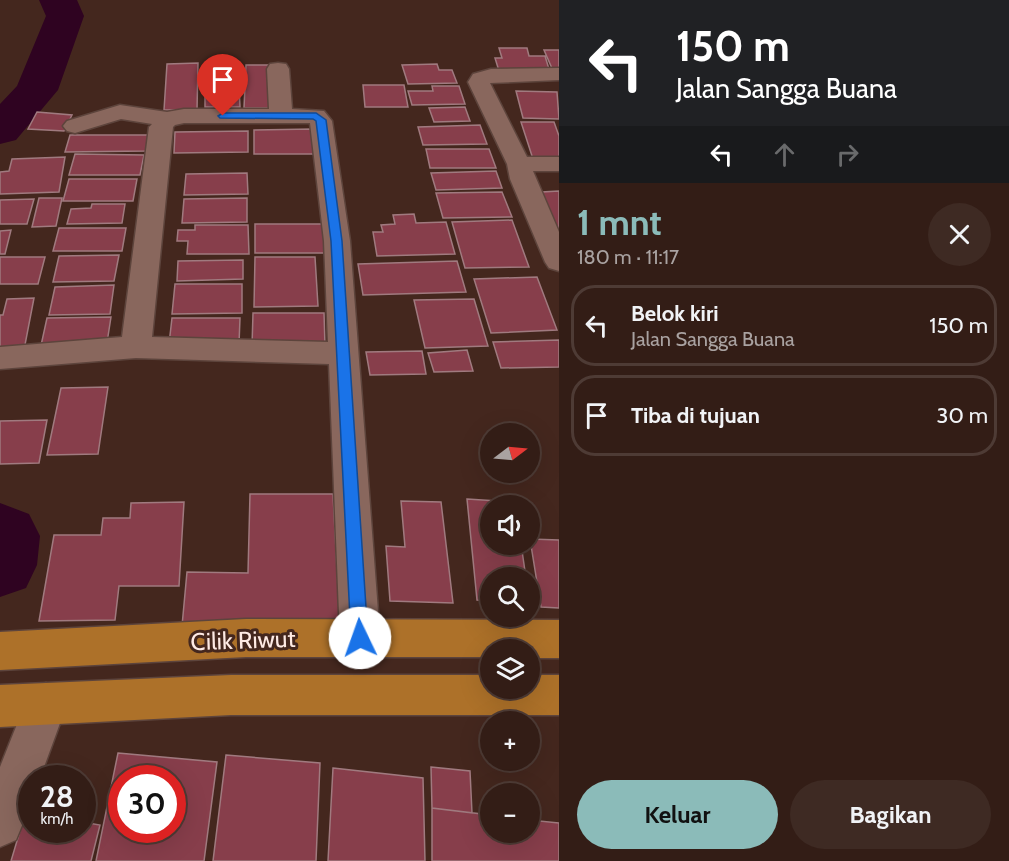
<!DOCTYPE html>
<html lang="id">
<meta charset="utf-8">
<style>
body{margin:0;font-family:Cabin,sans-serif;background:#3e2a23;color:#f1f3f6;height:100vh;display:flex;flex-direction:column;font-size:22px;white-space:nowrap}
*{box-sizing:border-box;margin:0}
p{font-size:20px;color:#a9a2a1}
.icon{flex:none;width:33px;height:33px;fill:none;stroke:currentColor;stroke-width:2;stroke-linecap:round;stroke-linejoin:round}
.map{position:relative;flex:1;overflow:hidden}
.side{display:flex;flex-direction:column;background:#331d16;width:450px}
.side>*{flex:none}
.banner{background:#202124;color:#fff;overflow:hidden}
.needle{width:39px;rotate:74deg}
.fabs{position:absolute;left:480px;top:423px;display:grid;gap:12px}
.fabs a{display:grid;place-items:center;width:60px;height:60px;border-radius:50%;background:#331d16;box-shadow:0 6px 24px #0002,0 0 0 2px #4e3b35;font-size:30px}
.speed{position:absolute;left:18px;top:765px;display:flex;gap:12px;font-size:30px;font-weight:700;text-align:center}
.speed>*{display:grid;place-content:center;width:78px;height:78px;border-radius:50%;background:#331d16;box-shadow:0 6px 24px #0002,0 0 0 2px #4e3b35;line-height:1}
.speed small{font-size:15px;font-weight:400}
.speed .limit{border:9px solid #d22;background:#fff;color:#111}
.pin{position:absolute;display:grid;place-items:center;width:51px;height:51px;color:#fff;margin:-62px -26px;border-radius:50% 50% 50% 0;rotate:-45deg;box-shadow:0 0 6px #0007}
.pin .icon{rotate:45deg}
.me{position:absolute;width:66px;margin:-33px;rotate:357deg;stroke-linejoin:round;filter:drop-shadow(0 0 4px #0008)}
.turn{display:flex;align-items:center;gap:21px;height:126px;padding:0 18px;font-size:27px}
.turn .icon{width:78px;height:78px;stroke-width:2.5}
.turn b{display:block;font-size:42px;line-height:51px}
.lanes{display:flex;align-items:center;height:57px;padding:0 18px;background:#0003;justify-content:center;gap:30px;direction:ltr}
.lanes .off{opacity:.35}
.round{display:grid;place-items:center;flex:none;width:63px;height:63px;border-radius:32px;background:#3e2a23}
.head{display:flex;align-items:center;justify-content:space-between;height:102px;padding:0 18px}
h1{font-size:36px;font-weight:800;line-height:45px;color:#8bbbb9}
.primary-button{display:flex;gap:12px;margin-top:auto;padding:12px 18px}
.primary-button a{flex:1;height:69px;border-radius:36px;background:#8bbbb9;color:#111;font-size:24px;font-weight:800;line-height:69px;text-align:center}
.primary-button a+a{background:#3e2a23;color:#f1f3f6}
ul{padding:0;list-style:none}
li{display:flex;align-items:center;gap:18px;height:81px;margin:0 12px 9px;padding:0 6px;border:3px solid #4e3b35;border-radius:24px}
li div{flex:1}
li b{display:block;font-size:22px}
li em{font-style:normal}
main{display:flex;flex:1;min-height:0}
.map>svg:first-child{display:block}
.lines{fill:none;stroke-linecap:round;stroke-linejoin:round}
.river{fill:#2f0321;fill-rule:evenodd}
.building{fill:#873e4b;stroke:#a07a7f;stroke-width:1.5;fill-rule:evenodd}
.street-casing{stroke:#5d443c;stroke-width:3}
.primary-casing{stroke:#5d443c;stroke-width:3}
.street{fill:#89675d;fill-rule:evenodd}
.primary{fill:#ad7129;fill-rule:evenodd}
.route{fill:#1a73e8;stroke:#114b97;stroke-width:1.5}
.labels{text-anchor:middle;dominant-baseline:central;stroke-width:6;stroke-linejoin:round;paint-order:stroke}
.near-street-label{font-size:24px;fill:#feeae4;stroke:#44271e}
</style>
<main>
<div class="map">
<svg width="559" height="861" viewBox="0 0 559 861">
<rect width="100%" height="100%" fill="#44271e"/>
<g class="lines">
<path class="river" d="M39,0h38l7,16 -26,74 -42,50 -16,4v-40l17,-18 29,-70z
M0,503l29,11 11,22 -3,29 -11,23 -26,9z"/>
</g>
<path class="building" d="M499,48h28l2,8h16l4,13 -50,2 -4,-13h7z
M544,50h15v23h-5z
M198,63l-1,47h-33l3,-46z
M437,64l2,6h13l5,13 -49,1 -6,-19z
M246,65h25l1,43h-28z
M239,85l1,22h-35v-21z
M363,85h41l4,22h-43z
M432,86h27l6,18 -53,1 -4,-14h25z
M516,91l41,1 2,27 -36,-1z
M465,107l5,14 -36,1 -5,-14z
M37,112l35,3 -8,16 -36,-2z
M521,122h33l5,14v24l-26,-1z
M480,125l7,19 -64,1 -5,-18z
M312,129l2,25h-60v-24z
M248,131v21l-74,1 1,-21z
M70,135h79l-3,16 -81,1z
M426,149h63l7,19h-66z
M75,154l69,1 -4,20h-71z
M65,157l-6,35 -59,2v-22l9,-1 3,-12z
M496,171l6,17 -66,2 -5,-17z
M247,173l1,21 -64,1 2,-21z
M69,179h68l-4,22h-70z
M559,191v41l-17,-40z
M502,192l10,25 -69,1 -7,-25z
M39,198h23l-6,28 -24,1z
M247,198v24l-65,1 2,-24z
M34,199l-7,25h-27v-24z
M92,204h33l-3,19 -55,1 4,-15 20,-1z
M414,214l2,9 30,-1 9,32 -78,2 -4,-24h10l-2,-7 14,-1 -2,-9z
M512,220l17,47 -64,1 -13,-46z
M255,224h73l2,29h-75z
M195,225h53l1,29h-62l1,-13h-11l1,-11h17z
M59,228h67l-4,23h-69z
M11,230l-6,24h-5v-23z
M119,255l-5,26 -61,1 6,-26z
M0,257h45l-7,27h-38z
M255,257h60l3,49 -64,1z
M243,260v19l-66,2 1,-20z
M457,261l9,31 -103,3 -5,-31z
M537,277l20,53 -66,3 -17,-54z
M175,284h67v29l-70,1z
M114,285l-4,29 -61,1 6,-28z
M34,298l-10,52 -24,1v-36h3l4,-16z
M474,299l14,47 -63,2 -11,-48z
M253,313h71l1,33h-73z
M111,317l-5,32 -66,1 7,-32z
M172,318h68l-1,26h-70z
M559,340v27l-58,1 -8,-26z
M467,350l6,21 -39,1 -6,-19z
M422,351l4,23 -56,1 -4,-23z
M108,387l-10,67 -51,1 14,-67z
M47,420l-8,43 -39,1v-43z
M250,494h83l7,133 -158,-1 5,-54 61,1z
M467,499l48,3 1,4h-26v38h31l5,34h-36v23l-13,-1z
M401,501l40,1 12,101 -63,-2 -4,-55 19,1z
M184,502l-5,84h-60l-4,34 -76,1 15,-86h47l2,-17h27l1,-15z
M530,539l29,1v68l-18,-1z
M118,753l99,9 -13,99h-108zM122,778h50v52h-50z
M226,755l94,8 -4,98h-103z
M431,767l39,4 2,42 -40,-5z
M333,768l90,10 2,83h-97z
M432,808l58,7v17h40v-12l29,3v38h-127z
M25,814l7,1v15h50v-8l18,3 -9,36h-80z"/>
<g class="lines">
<g class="street-casing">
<path id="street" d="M278,63l8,1 3,5 3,40 32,2 8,10 18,120 30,397 -6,13 -14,6 -14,-6 -6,-13 -11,-274 -193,-6 -136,11v-22l122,-10 27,-210 3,-3 -31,-5 -46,14 -8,-2 -4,-5 4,-5 53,-16 47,7 17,-3h85l-2,-40 3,-5zM184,123h126l14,118 4,101 -176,-5 21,-210 2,-2z
M559,68v12l-69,3 37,74h32v14h-26l26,61v39l-10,-3 -4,-6 -35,-83 -3,-15 -39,-82 5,-8 18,-5z
M46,683l15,6 6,15 -27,74h-8v23l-16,39 -16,7v-80l31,-78z"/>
</g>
<g class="primary-casing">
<path id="primary" d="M246,619l313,1v38h-29v-8h-40v7h-244l-246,13v-38z
M231,675h259v13h40v-13h29v40h-328l-231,12v-42z"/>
</g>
<use href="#street" class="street"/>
<use href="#primary" class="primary"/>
</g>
<path class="route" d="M223,113h93l10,7 16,121 26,397 -2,5 -6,2 -6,-2 -3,-5 -20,-397 -15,-120 -3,-2 -93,-1 -2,-2z"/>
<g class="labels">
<g class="near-street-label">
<text transform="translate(243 640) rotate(-2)">Cilik Riwut</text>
</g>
</g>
</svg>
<div class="fabs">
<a><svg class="needle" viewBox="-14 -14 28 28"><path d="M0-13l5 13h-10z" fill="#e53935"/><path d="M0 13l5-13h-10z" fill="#a9a2a1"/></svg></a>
<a><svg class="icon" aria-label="sound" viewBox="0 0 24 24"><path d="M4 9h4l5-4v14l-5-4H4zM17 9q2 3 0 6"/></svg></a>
<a><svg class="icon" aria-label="search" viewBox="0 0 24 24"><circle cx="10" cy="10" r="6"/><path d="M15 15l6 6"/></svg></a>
<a><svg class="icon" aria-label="layers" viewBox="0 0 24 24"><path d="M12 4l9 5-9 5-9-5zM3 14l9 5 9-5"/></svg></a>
<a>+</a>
<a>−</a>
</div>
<div class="speed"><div>28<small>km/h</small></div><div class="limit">30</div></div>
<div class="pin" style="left:223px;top:116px;background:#d93025"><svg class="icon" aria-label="arrive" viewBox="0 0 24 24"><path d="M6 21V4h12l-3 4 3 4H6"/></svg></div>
<svg class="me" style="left:360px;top:638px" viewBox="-20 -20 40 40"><circle r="19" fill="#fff"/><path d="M0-13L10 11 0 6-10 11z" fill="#1a73e8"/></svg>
</div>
<section class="side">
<div class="banner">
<div class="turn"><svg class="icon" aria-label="left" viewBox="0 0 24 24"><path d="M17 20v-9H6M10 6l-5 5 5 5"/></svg><div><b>150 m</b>Jalan Sangga Buana</div></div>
<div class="lanes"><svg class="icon" aria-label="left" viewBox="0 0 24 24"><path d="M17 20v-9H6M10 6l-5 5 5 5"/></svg><svg class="icon off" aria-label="ahead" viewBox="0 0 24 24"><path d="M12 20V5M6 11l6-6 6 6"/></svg><svg class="icon off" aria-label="right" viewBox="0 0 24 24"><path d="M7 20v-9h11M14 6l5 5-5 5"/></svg></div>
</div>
<div class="head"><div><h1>1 mnt</h1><p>180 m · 11:17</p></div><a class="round"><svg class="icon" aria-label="close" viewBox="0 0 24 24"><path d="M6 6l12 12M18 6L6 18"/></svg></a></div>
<ul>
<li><svg class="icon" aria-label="left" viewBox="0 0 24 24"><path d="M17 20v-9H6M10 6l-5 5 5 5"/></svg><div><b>Belok kiri</b><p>Jalan Sangga Buana</p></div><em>150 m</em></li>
<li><svg class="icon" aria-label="arrive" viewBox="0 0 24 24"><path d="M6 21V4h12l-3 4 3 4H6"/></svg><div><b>Tiba di tujuan</b></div><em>30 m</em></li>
</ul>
<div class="primary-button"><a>Keluar</a><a>Bagikan</a></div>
</section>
</main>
